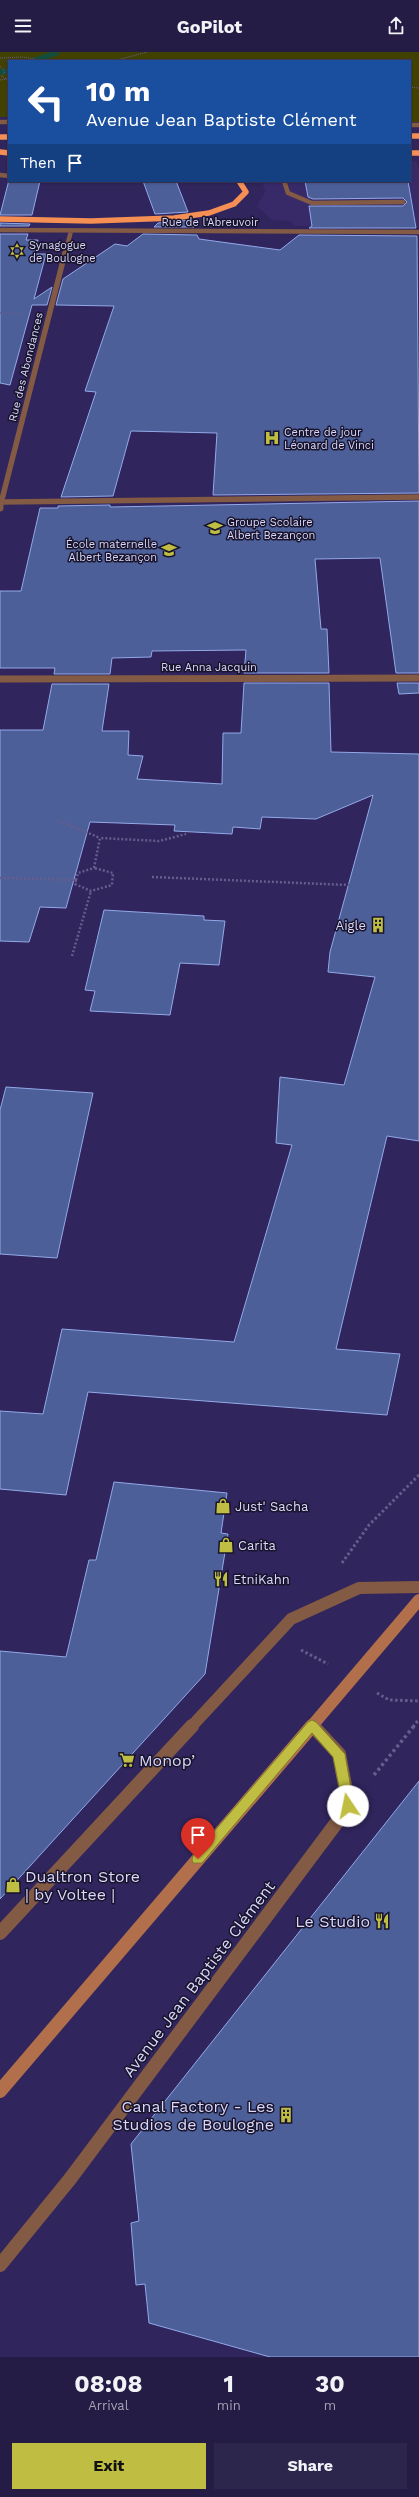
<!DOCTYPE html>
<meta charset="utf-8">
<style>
body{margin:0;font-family:"Work Sans",sans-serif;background:#2c254c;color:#f1f3f6;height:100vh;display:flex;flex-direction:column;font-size:15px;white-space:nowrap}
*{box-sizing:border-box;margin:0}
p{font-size:13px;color:#a3a1b3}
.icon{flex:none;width:22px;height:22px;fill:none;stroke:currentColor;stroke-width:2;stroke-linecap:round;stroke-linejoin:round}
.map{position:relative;height:2305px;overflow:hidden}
.panel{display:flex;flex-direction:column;background:#241c45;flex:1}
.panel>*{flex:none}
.hud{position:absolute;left:8px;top:8px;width:403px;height:122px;border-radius:0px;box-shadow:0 1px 3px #0004,0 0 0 1px #413a5e;background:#1a4fa0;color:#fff;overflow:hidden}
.pin{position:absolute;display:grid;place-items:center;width:34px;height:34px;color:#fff;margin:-41px -17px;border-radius:50% 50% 50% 0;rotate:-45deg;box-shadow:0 0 4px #0007}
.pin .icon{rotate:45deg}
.me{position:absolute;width:44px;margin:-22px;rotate:349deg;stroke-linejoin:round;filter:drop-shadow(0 0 3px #0008)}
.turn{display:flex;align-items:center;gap:14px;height:84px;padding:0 12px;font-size:18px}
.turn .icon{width:52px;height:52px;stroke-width:2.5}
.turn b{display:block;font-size:28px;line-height:34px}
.then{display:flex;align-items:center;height:38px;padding:0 12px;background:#0003;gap:8px;font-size:15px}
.eta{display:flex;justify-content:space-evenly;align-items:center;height:68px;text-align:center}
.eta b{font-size:24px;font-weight:700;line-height:28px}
.button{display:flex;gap:8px;margin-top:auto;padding:8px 12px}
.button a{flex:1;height:46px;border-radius:0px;background:#bfbe42;color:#111;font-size:16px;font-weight:700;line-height:46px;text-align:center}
.button a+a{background:#2c254c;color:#f1f3f6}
header{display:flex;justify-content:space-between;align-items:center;height:52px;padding:0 12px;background:#241c45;font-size:18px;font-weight:700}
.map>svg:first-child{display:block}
.built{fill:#382a69}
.green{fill:#414101}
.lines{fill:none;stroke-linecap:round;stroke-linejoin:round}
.stream{stroke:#134e3d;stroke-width:5.5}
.building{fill:#4d5f99;stroke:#93a9e9}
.path-far5{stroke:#665d8e;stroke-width:1;stroke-dasharray:1 1;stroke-linecap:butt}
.path-far4{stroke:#665d8e;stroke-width:1.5;stroke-dasharray:1 1;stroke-linecap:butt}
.path-far3{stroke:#665d8e;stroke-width:2;stroke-dasharray:1.5 1.5;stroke-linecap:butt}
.path-far2{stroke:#665d8e;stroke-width:2.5;stroke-dasharray:2 2;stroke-linecap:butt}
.path-far1{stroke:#665d8e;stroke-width:3;stroke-dasharray:2.5 2.5;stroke-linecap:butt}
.path{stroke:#665d8e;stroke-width:3.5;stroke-dasharray:3 3;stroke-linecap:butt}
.service-far1{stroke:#835a43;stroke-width:4.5}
.service{stroke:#835a43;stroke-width:5.5}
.minor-far4{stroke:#835a43;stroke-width:4.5}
.minor-far3{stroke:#835a43;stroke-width:5.5}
.minor-far2{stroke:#835a43;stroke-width:7}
.minor-far1{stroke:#835a43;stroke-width:12}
.minor{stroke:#835a43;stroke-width:14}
.secondary-far1{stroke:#b1704b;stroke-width:12}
.secondary{stroke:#b1704b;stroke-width:14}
.motorway{stroke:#f58f54;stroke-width:5.5}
.route{fill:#bfbe42;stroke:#7c7c2b}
.labels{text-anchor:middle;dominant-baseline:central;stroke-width:3;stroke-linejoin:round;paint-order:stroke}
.far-street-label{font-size:11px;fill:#dad7fa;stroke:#18142c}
.far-poi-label{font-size:11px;fill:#dad7fa;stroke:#18142c;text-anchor:start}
.poi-label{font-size:13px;fill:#dad7fa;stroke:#18142c;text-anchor:start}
.near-poi-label{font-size:16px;fill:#dad7fa;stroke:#18142c;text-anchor:start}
.near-street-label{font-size:16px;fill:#dad7fa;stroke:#18142c}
</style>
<header><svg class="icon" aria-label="menu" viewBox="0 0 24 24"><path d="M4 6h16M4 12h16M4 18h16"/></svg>GoPilot<svg class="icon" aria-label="share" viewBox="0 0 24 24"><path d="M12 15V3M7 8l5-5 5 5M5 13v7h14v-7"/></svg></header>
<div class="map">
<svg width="419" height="2305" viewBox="0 0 419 2305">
<rect width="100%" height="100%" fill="#30255c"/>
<path class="built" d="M410,109h6l3,7v59l-125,-1 -3,-5 -19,-1 -15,-14 8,-14 -3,-11h148z"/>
<path class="green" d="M0,0h419v70h-9v-61h-401v56h-9z"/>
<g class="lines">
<path class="stream" d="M33,9l23,-8
M0,20l9,-1"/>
</g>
<path class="building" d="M9,128l31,1 -8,34h-32z
M143,129h33l12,31 -33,2z
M305,129h103l8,47h-107l3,-2 -3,-20h94l4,-4 -4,-4 -90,1 -5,-2z
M191,168l3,7h-40l4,-4z
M0,171l30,1 -1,2h-29z
M0,182h28l-2,6h12l-4,14h12l-12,45 18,-12 -5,18h-15l-22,80 -10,-2z
M143,182l54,1 2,4 81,11 19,-15 118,1 2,257 -206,2 4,-62 -86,-2 -18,65 -52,1 35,-105 -11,-1 29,-85 -58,-1 7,-26 52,-35 12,2z
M419,449v172h-23l-16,-115 -65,1 6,70h6l2,44h-85l2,-23 -94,1 -1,6 -39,1 -2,16h-56l1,-6h-55v-77h21l19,-83h18v-2l52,-1v2z
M244,631h85l2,69 88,2v387l-32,-5 -51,213 64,5 -13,61 -299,-23 -22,103 -66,-6v-78l43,3 19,-85 172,13 58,-197 -16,-2 4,-66 64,8 31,-108 -47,-5 2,-20 43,-157 -57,24 -54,-2 -2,12 -27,-2 -1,7 -58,-3 1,-6 -85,-3 -24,86 -26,-1 -11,35 -29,-1v-211h43l9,-46h57l-7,47h27l-1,24 15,1 -6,23 85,5 1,-51h18z
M397,631h22v10l-20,1z
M104,858l100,6v4l21,1 -6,44 -39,-2 -10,52 -80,-4 5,-20 -10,-1z
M6,1035l87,6 -36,165 -57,-4v-144z
M114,1430l113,11 -6,40 7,1 -23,140 -205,225v-248l66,6 23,-97h7z
M419,1729v576h-149l-121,-34 -4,-39 -9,1 -5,-62 8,-2 -8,-77z"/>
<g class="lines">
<path class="path-far5" d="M0,6l23,-1 22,4
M113,9l35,-9
M0,14l5,6 -4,4 8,4
M0,28l7,-1
M410,35l9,1"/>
<path class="path-far4" d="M0,261l23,1"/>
<path class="path-far3" d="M57,768l12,5"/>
<path class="path-far2" d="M67,772l33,14
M152,825l197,8
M0,826l76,2 2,-7 16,-5 6,-30 59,3 27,-7
M76,828l-1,4 16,7 21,-6 1,-12 -19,-5
M72,904l19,-65"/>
<path class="path-far1" d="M342,1511l27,-38 50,-50
M301,1598l27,14
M377,1641l12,7 30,1
M413,1675l6,-8"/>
<path class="path" d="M374,1723l40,-49"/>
<path class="service-far1" d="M0,70h9
M410,73h9
M0,123l9,1
M284,129l4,12 24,10 91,-1"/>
<path class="service" d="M2,450l417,-5"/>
<path class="minor-far4" d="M0,178l419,2
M65,202l6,-23"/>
<path class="minor-far3" d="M0,455l65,-254"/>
<path class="minor-far2" d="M0,456v-2
M0,627l419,-1"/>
<path class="minor-far1" d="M312,1673l2,2
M191,1675l100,-108 68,-31 60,-1"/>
<path class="minor" d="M0,1881l192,-207
M0,2213l70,-86 279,-373 -10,-52 -26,-28"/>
<path class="secondary-far1" d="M311,1675l108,-127"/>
<path class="secondary" d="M0,2039l312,-365"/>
<path class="motorway" d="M410,84h9
M0,85h9
M0,100l9,1
M410,101h9
M0,167l91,2 83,-3 35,-5 25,-9 12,-12 -7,-11"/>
</g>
<path class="route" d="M312,1668l4,2 29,32 9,52 -1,4h-9l-1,-4 -10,-49 -21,-24 -110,130h-9l-1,-4 1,-3 115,-134z"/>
<defs>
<g id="synagogue-bare" transform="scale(1.2)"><path d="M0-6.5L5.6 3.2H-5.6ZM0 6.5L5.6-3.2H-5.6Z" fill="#bfbe42" stroke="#18142c" stroke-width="2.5" paint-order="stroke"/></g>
<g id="hospital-bare" transform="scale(1.2)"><path d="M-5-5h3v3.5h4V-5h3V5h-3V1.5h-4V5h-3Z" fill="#bfbe42" stroke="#18142c" stroke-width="2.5" paint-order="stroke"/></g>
<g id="school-bare" transform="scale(1.2)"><path d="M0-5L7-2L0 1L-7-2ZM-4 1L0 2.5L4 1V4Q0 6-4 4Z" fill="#bfbe42" stroke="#18142c" stroke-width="2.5" paint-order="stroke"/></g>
<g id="building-bare" transform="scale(1.2)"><path d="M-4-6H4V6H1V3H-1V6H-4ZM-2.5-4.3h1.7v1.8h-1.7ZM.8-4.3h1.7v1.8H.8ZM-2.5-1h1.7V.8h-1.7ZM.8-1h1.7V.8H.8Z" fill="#bfbe42" stroke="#18142c" stroke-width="2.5" paint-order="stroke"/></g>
<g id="shop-bare" transform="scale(1.2)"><path d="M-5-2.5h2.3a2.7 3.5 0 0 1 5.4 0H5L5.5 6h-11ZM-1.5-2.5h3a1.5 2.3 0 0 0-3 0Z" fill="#bfbe42" stroke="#18142c" stroke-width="2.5" paint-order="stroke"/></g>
<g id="restaurant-bare" transform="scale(1.2)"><path d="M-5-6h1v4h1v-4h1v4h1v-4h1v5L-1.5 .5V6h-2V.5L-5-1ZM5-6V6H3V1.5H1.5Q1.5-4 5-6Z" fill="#bfbe42" stroke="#18142c" stroke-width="2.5" paint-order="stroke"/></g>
<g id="supermarket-bare" transform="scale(1.2)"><path d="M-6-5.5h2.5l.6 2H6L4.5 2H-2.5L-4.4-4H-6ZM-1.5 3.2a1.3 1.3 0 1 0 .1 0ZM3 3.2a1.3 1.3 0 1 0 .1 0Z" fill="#bfbe42" stroke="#18142c" stroke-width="2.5" paint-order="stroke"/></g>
</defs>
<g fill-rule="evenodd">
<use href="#synagogue-bare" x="17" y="199"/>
<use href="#hospital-bare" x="272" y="386"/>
<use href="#school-bare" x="215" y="476"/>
<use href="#school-bare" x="169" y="498"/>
<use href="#building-bare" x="378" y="873"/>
<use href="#shop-bare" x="223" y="1454"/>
<use href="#shop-bare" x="226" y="1493"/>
<use href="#restaurant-bare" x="221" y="1527"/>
<use href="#supermarket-bare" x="127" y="1708"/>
<use href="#shop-bare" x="13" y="1833"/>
<use href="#restaurant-bare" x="382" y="1869"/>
<use href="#building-bare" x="286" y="2063"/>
</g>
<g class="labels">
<g class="far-street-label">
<text x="210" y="170">Rue de l'Abreuvoir</text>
<text transform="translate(26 315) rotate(-76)">Rue des Abondances</text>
<text x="209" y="615">Rue Anna Jacquin</text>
</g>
<g class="far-poi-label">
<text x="29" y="193">Synagogue<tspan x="29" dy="13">de Boulogne</tspan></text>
<text x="284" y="380">Centre de jour<tspan x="284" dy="13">Léonard de Vinci</tspan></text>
<text x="227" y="470">Groupe Scolaire<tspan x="227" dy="13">Albert Bezançon</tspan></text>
<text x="157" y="492" text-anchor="end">École maternelle<tspan x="157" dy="13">Albert Bezançon</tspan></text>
</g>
<g class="poi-label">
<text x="366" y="873" text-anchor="end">Aigle</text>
<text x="235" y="1454">Just' Sacha</text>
<text x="238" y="1493">Carita</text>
<text x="233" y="1527">EtniKahn</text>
</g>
<g class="near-poi-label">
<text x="139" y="1708">Monop’</text>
<text x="25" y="1824">Dualtron Store<tspan x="25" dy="18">| by Voltee |</tspan></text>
<text x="370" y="1869" text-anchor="end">Le Studio</text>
<text x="274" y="2054" text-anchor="end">Canal Factory - Les<tspan x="274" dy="18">Studios de Boulogne</tspan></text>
</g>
<g class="near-street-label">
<text transform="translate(199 1927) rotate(-53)">Avenue Jean Baptiste Clément</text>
</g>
</g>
</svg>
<div class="pin" style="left:198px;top:1807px;background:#d93025"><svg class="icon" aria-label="arrive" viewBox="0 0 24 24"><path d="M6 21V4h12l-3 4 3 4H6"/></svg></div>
<svg class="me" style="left:348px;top:1754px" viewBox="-20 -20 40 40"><circle r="19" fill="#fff"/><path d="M0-13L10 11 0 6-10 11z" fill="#bfbe42"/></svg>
<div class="hud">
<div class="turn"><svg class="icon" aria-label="left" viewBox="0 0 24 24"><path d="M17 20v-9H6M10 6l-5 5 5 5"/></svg><div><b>10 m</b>Avenue Jean Baptiste Clément</div></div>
<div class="then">Then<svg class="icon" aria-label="arrive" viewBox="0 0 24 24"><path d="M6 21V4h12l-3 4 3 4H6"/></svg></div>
</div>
</div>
<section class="panel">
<div class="eta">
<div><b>08:08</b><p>Arrival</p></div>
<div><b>1</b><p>min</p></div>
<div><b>30</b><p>m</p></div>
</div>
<div class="button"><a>Exit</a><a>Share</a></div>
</section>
